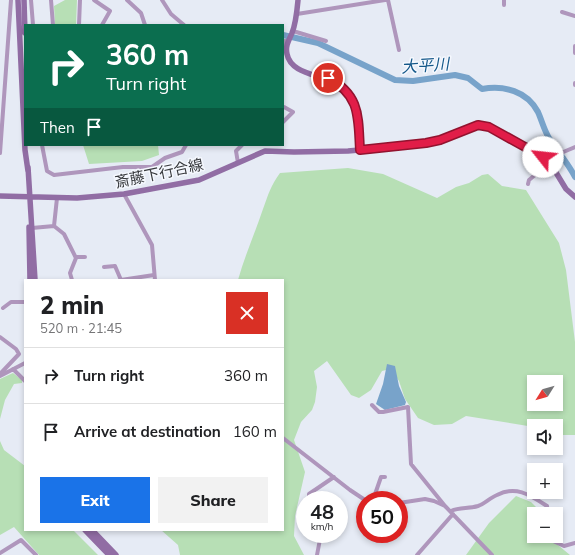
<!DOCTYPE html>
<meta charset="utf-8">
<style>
body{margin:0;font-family:Mulish,"Noto Sans JP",sans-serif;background:#f2f2f2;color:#202124;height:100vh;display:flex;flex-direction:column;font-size:15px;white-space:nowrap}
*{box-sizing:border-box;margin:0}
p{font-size:13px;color:#757577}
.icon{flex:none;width:22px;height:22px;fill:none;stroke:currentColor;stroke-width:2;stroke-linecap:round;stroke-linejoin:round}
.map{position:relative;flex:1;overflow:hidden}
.drawer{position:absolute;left:24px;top:279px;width:260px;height:252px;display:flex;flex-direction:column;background:#fff;border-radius:0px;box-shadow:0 2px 6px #0003}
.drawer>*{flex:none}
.hud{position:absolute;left:24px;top:24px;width:260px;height:122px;border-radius:0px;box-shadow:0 2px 6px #0003;background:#0b6e4f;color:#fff;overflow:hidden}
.needle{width:26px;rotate:233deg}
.fabs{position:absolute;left:527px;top:375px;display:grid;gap:8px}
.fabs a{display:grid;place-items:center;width:36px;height:36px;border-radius:0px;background:#fff;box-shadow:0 2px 6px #0003;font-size:20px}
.speed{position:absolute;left:296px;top:491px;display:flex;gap:8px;font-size:20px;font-weight:700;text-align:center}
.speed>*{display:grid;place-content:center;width:52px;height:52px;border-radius:50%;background:#fff;box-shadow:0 2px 6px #0003;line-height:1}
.speed small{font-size:10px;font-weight:400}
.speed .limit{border:6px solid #d22;background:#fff;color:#111}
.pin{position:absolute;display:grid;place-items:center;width:34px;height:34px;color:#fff;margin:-17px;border:2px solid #fff;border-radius:50%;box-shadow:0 1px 4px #0007}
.me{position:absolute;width:44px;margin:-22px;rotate:299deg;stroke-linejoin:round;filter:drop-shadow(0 0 3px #0008)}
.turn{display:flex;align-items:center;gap:14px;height:84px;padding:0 16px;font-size:18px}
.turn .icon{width:52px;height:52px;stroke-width:2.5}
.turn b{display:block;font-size:28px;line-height:34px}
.then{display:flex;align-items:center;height:38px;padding:0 16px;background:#0003;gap:8px;font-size:15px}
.round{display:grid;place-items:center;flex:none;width:42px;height:42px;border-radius:0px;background:#f2f2f2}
.headline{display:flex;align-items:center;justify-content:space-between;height:68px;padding:0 16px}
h1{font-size:24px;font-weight:800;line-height:30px}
.action{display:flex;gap:8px;margin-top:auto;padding:8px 16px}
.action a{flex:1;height:46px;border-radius:0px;background:#1a73e8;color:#fff;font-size:16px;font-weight:800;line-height:46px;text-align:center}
.action a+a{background:#f2f2f2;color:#202124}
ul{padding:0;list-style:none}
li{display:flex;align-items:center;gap:12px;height:56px;padding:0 16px;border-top:1px solid #e0e0e0}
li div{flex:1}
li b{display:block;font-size:15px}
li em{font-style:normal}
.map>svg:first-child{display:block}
.green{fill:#b7dfb5;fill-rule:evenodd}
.water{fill:#78a3ca}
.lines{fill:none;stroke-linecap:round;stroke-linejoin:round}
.river{stroke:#78a3ca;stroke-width:6}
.street{stroke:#af96bc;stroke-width:4}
.secondary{stroke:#916da4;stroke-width:5.5}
.route-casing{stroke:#92132f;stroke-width:10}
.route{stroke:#e11d48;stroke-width:7}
.labels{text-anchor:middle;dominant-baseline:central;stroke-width:3;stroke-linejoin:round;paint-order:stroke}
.street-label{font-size:15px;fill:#37393d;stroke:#f5f8fe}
.water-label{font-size:16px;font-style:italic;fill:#15588a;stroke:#f5f8fe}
</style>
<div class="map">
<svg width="575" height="555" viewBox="0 0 575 555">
<rect width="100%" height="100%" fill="#e6ebf5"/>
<path class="green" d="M65,0h12l-1,25h-21l-1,-19z
M83,145h75l1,10 -17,6 -53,3z
M348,168l35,6 54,24 19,-11 13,-4 13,-8 6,-1 14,12 24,4 33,53 7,27 9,72v93h-19v-9l-22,1 -68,-11 -14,8 -18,1 -16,-7 -13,-19 -6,-18 -5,-7 -8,-4 -4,1 -11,19 -12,8 -8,-3 -24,-34 -13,10 3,16 -2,15 -3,8 -11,12 -7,18 11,32 -10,44 -1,20 10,19h-124l-2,-10 -17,-15h122v-250h-45c7,-25 17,-47 25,-71 5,-14 8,-24 17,-36zM534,382h22v22h-22z
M13,373l9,7v3l-8,1 -9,16 -5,19v-40z
M0,441l4,9 21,16v64h48l25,25h-59l-25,-28 -14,8z
M516,496l15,6 12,12h-9v22h13l23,19h-104l23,-32z"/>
<path class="water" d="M387,364l8,2 4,20 7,16 -1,3 -20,5 -9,-6 7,-20z"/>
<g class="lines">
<path class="river" d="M283,35l35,8 77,37 18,1 42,-6 13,3 14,11c22,-4 45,2 56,23 4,9 6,18 11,26 8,13 19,25 26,39"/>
<path class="street" d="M31,0l2,25
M51,0l2,25
M94,0l16,11 -8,14
M127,0l14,13 4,12
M162,0l9,14 13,11
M388,0l11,50
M504,0v5
M562,12l13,4
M297,14l88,-14
M79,25l1,-25
M293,31l33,10
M283,46l2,-5 3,1
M575,46v7
M575,83v2
M283,122l10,-10 -9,-5
M42,145l5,26 7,4 69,-8h29l13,-9 17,-6 4,-7
M0,153l11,-153
M238,163l-2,-12 6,-6
M528,184l1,-4 32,-27 14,-6
M124,194l28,51 3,35
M57,198l-3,28 10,8 12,24 -6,15 2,7
M32,228l22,-2
M76,257h9
M104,267l11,-1 6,14 33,-5
M3,308l8,-6h14
M0,337l16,12 3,5 -19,20
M13,369l12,12
M0,376l25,-13
M372,405l7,7h4l25,-5 3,57 34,42
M283,438l67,52 15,10
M309,500v-6l25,-17
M373,500l8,-23h4
M399,503l26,-4 9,2 11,5 47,49
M451,511c9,-4 17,-2 27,-5 6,-2 12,-8 19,-11 19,-10 33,0 50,11l1,8
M304,517l1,-1
M548,536l3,4 13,6 11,-3
M0,553l21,-13 15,15
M317,555l4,-21
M417,555l36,-41"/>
<path class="secondary" d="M18,0l7,150 3,21
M24,0l1,33
M298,0c-1,11 -2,23 -6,33 -3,7 -7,13 -5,21 5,26 51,18 66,44 8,15 6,36 7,52
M28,167l7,113
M0,196l77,2 47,-4 75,-14 66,-29 29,1 54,-1 68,-6 24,-5 38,-15 11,2 54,30 9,9 14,23 9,8
M29,227l1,53
M85,530l24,25
M92,530l24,25"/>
</g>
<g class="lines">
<g class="route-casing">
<path id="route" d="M328,78c33,17 30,40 32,72l66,-7 14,-3 38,-15 11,2 54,30"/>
</g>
<use href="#route" class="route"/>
</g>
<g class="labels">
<g class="street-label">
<text transform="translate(159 173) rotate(-12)">斎藤下行合線</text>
</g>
<g class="water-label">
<text transform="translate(425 65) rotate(-4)">大平川</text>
</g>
</g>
</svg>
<div class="fabs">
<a><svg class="needle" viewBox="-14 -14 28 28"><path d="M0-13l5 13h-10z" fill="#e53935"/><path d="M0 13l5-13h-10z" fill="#757577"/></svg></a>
<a><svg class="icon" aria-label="sound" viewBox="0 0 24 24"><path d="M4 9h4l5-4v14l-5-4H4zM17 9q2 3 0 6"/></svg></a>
<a>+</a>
<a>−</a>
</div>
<div class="speed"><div>48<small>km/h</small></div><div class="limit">50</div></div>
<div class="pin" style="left:328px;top:78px;background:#d93025"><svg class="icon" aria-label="arrive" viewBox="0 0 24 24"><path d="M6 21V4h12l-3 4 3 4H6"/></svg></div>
<svg class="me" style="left:543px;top:157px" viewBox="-20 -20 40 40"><circle r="19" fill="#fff"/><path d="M0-13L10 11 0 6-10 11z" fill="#e11d48"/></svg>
<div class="hud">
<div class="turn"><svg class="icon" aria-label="right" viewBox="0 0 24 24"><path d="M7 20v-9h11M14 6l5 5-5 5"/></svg><div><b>360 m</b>Turn right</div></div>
<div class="then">Then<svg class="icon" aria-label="arrive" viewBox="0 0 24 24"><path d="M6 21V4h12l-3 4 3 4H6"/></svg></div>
</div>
<section class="drawer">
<div class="headline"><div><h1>2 min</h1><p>520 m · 21:45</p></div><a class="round" style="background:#d93025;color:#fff"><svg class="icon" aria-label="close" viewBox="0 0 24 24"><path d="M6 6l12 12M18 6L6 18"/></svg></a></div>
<ul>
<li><svg class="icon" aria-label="right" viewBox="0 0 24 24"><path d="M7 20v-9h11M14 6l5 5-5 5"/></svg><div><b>Turn right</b></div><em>360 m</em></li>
<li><svg class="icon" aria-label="arrive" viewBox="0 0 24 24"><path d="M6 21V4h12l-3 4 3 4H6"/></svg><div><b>Arrive at destination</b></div><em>160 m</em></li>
</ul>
<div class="action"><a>Exit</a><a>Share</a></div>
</section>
</div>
